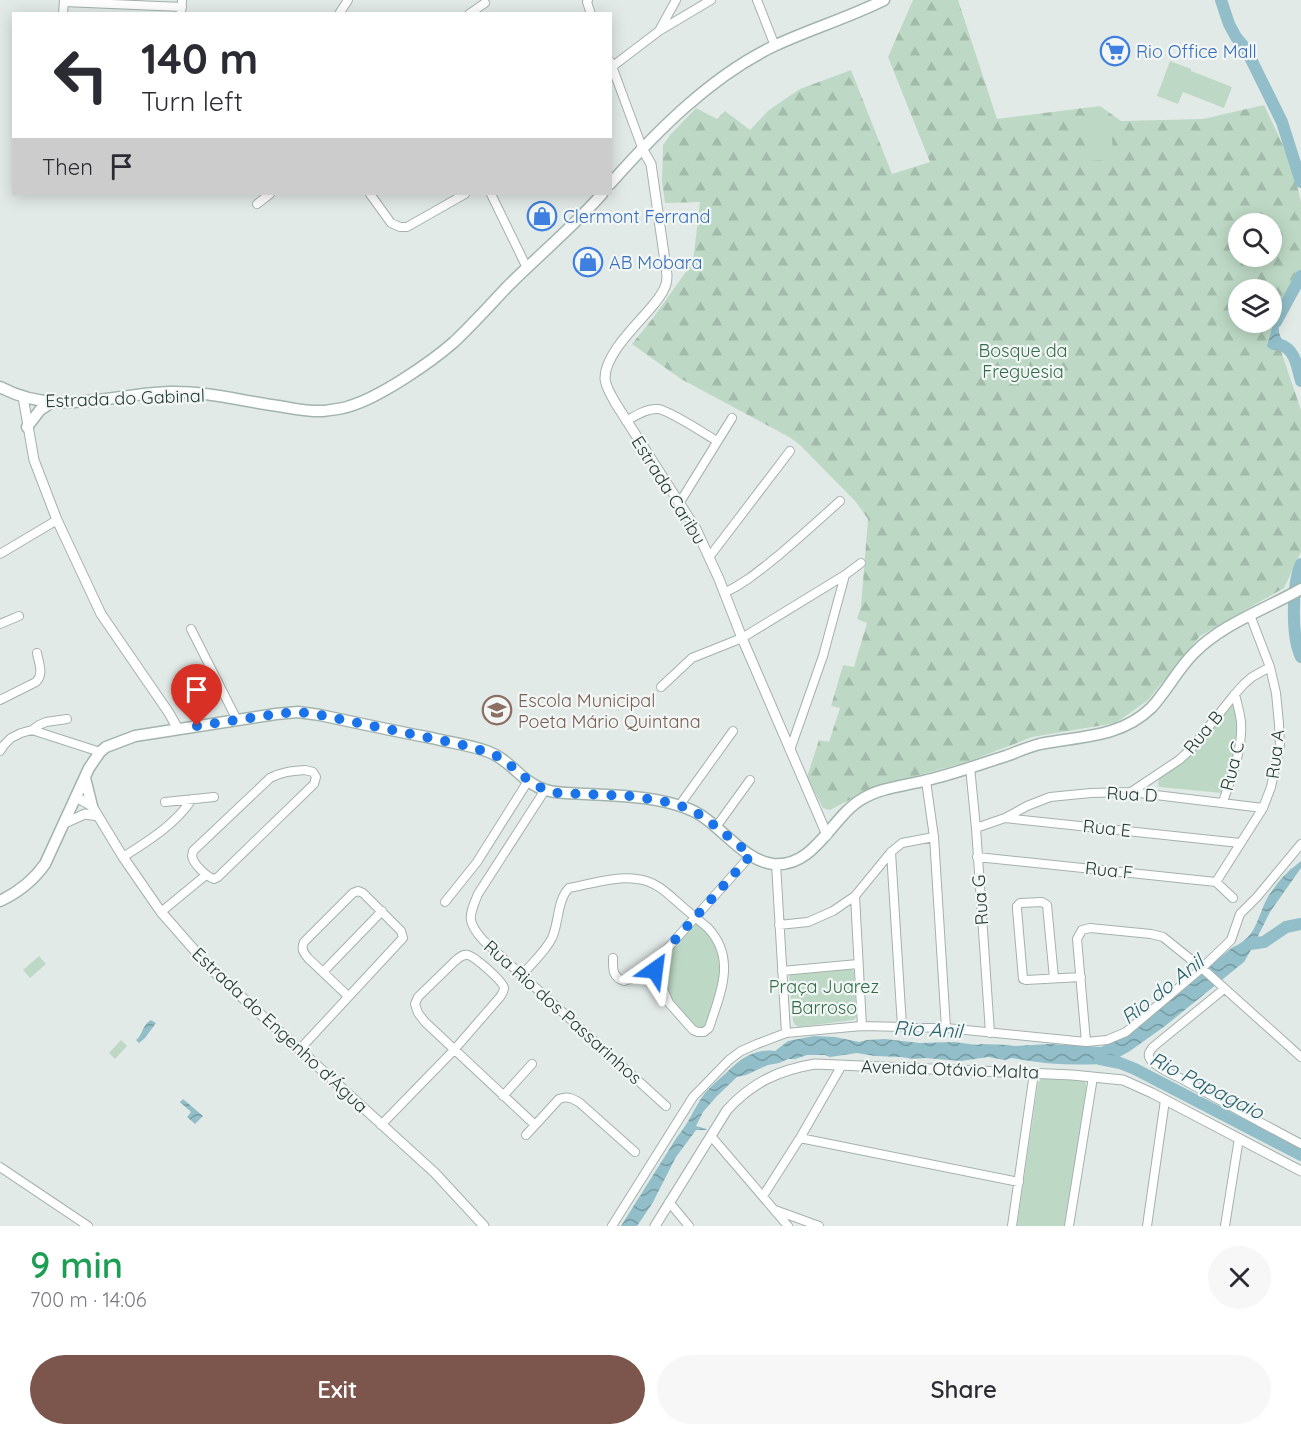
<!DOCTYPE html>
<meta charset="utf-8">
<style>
body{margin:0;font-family:Quicksand,sans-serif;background:#f7f7f7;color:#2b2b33;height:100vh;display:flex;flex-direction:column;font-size:22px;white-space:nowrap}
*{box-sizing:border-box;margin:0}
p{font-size:20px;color:#7c7c81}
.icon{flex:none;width:33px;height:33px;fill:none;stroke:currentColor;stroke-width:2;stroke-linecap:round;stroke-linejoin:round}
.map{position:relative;height:1226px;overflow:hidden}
.panel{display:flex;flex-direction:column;background:#fff;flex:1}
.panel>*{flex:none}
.hud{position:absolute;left:12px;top:12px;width:600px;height:183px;border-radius:0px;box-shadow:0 3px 15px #0003;background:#fff;color:#2b2b33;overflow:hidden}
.fabs{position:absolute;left:1228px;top:213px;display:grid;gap:12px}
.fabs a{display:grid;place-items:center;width:54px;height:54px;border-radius:50%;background:#fff;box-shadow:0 3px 15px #0003;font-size:30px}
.pin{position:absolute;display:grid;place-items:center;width:51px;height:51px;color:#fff;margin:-62px -26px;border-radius:50% 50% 50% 0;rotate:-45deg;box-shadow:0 0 6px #0007}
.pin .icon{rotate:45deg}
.me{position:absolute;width:66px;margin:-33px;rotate:31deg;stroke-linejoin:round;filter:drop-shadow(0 0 4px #0008)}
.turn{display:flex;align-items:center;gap:21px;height:126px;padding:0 30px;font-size:27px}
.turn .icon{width:78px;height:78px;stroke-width:2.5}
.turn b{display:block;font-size:42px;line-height:51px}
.then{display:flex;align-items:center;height:57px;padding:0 30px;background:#0003;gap:12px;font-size:22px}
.round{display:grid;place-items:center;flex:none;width:63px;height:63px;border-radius:32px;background:#f7f7f7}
.overview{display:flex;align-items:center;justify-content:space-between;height:102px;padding:0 30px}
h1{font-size:36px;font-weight:600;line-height:45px;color:#1e9e55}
.primary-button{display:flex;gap:12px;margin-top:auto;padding:12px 30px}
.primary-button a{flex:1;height:69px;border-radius:36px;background:#7c564c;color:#fff;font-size:24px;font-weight:600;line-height:69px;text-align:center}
.primary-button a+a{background:#f7f7f7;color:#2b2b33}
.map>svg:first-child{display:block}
.forest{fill:url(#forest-firs);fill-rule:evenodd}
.park{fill:#bdd9c5}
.water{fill:url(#water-waves)}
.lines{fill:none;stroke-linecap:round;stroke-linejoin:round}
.river{stroke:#91bec8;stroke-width:12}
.minor-casing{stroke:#a5b1ae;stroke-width:10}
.tertiary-casing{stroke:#a5b1ae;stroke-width:11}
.secondary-casing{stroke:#a2b4ae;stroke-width:13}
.minor{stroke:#fff;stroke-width:8}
.tertiary{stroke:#fff;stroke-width:9}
.secondary{stroke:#fff;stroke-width:10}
.route{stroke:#1a73e8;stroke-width:10;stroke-dasharray:0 18}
.labels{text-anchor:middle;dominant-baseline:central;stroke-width:4.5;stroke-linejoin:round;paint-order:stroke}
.shop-label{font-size:18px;fill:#366cbe;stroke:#f2f7f5;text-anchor:start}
.park-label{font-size:18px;fill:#346b4a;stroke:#f2f7f5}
.street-label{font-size:18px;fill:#243934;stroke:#f2f7f5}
.education-label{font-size:18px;fill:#785e54;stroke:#f2f7f5;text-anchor:start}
.water-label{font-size:20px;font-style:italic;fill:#265f6d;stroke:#f2f7f5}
</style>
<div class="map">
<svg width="1301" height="1226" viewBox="0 0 1301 1226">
<defs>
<pattern id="forest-firs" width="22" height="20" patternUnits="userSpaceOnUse" patternTransform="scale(1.5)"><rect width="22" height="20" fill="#bdd9c5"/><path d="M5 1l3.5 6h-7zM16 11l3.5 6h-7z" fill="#a2bbaa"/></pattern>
<pattern id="water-waves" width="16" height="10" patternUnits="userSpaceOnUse" patternTransform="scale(1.5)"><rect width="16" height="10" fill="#91bec8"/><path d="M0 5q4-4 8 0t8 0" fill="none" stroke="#769ba3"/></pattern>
</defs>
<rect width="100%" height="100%" fill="#e2eae7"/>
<path class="forest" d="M913,0h45l39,119 103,-13 21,15 82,-2 61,-14 28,59 9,38v68l-25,42 -8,29 12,7 21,62v142l-17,36 -84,48 -52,64 -32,23 -84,14 -65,25 -95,26 -42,22 -7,-2 -16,-31 12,-37 10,2 11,-34 -9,-2 12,-41 11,2 13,-44 -10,-4 4,-12 7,-88 -12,-17 -56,-57 -11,-8 -108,-58 -49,-35 21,-26 40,-56 7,-60 -35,1 -3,-22 1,-36 8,-11 25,-26 21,11 8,-8 25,19 19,-20 31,-21 51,-19 41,104 38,-12 -42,-105zM1239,224h33v32h-33zM1239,290h33v32h-33z"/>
<path class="park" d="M1170,61l21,8v2l41,16 -8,21 -41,-16 -5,12 -21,-8z
M1110,120l4,39 -28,2 -3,-39z
M1231,706l5,1 2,24 -6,36 -10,26 -63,-6 -1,-4 1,-4 32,-25 36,-46z
M695,924h4l5,3 16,24 2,28 -15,44 -3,4 -4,1 -4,-2 -22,-23 -16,-32v-4l3,-7 30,-34z
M39,956l7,8 -16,14 -7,-8z
M849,969h3l2,3 2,46 -3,2 -54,7 -4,-2 -2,-4 -4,-43 2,-5z
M121,1040l6,6 -12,13 -6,-6z
M1045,1077l36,2 4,3 2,5 -21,139h-49l21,-143 3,-4z"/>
<path class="water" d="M1282,310c-2,8 -6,21 0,29 5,7 10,7 11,16l-7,-7c-8,-1 -13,6 -19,-2l9,-34z
M1301,861v7l-31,44 -13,26 -2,5 -11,19 -79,64 -35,25 -16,9 1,3c-33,3 -70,2 -103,-5l-7,2 -17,-3 -27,4 -36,-3 -11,1 -13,-2 -26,-1 -18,-3 -27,4 -5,-2h-18l-12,4h-7l-9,4 -11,2 -22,10 -9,2 -20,19 -14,16 -7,14 11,3 -1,1h-10l-20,27 -24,47 -15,22h-16l56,-89c12,-14 17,-29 28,-44 6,-7 13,-13 20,-19 14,-14 29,-26 50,-23l13,-10 26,-5 21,1 24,5 8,-2 18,-1 35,4 34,-1 23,3 4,-1 27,1 6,1 36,-2 51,3 16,-8 116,-92c25,-10 24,-32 36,-52 6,-8 11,-16 18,-22 4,-5 10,-8 14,-12z
M151,1020l5,3 -11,15 -6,5 -3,-3c7,-5 6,-15 15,-20z
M183,1099l20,17 -8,8 -8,-7 4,-5 -11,-10z"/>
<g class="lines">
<path class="river" d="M1221,0l8,24 7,13 10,12 36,73 19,60
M1276,322l25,-46
M1281,345c15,5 16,23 20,36
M1301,564c-9,20 -10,73 0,93
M1250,944l14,-2 22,-15 15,-3
M1100,1059l20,4 15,6 166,86"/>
<g class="minor-casing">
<path id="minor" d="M588,0l-1,2 4,12
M757,0l18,46
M64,2l118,5
M63,14l1,-14
M181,14l1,-14
M339,14l9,-14
M469,14l16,-11
M660,29l16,-29
M610,61l33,89
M613,66l46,-35 52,-31
M370,194l21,29 9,4h7l58,-33
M491,194l36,74
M257,204l13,-10
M626,421c9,-5 21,-13 32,-12 11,1 47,25 59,32
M680,502l52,-84
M0,554l57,-34
M710,556l80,-105
M724,593c23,-11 36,-23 55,-38 21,-18 41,-36 61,-54
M0,624l19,-8
M191,629l46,91
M661,687l31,-29 50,-20 103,-63 16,-12
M0,700l36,-18c8,-8 3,-18 1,-29
M32,730l68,22
M790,750l33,-94 22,-81
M0,751l4,-6 7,-7 10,-5 11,-3 7,-5 7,-3 21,-3
M970,767l6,61 14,205
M305,770l8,2 3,5 -2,7 -96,93 -4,2c-7,-2 -21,-15 -22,-23 0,-1 1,-3 1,-5l77,-73c11,-6 22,-7 35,-8z
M926,781l8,56 12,191
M545,790l-67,104c-9,22 -12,27 5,46l183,166
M1131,792l48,-32 11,-10 45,-56 9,-10 8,-7 18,-10
M165,802l49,-5
M1223,802c8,-25 20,-53 18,-80 -1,-9 -4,-19 -6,-28
M679,806l54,-75
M1007,817l20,-11 23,-9 41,-4 40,-1 132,16
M716,827l34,-47
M976,828l29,-10 235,25
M891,852l11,174
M123,857c25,-16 53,-33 69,-58
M977,857l239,25 17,16
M776,864l10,169
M1216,882l47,-74 8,-21 9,-41 -1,-22 -3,-31 -6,-26 -20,-52
M855,896l7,130
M445,902l32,-40 51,-81
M161,912l45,-37
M779,925l29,-3 25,-11 22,-15 36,-44 11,-9 32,-6
M613,958c0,11 -1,19 11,23l31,-11
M782,971l76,-7
M323,972l59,-61
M522,975c10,-12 23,-23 30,-37 7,-15 5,-38 17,-50 22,-4 46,-12 68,-9 20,2 32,16 46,28 8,7 17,14 25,21 29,31 12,66 1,100l-5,4h-6l-5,-2 -24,-27 -14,-33 2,-10 94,-105
M1054,978l-7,-73 -5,-3 -22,1 -3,3v3l6,70 3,1 55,-3
M1224,989l-71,58c-3,4 -6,7 -3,12 5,8 23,16 32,20 39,22 79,44 119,65
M1086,1042l-9,-103 5,-9 8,-2 61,6 12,3 41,33 97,87
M300,1049l103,-111 -2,-7 -38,-38 -5,-2 -5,2 -49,49c-3,7 -1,10 4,16l40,38
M503,1096l29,-32
M381,1125l73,-75 46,-53c2,-3 4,-6 4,-9 -1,-7 -29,-31 -36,-33 -6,-1 -9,3 -13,6l-37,36 -3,7 3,9 7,9 110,103
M526,1135l33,-36c9,-3 13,-1 21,4l55,49
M711,1136l77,90
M800,1138l219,44
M0,1167l88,59
M763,1196l37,-58 42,-73
M669,1202l20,24
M775,1210l44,16
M612,1226l81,-129 36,-37 12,-9 16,-7 29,-11 76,-7 84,2 140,14 21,-2 19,-8 76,-64 29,-28 9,-26 17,-17 44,-53
M1012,1226l22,-153
M1069,1226l24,-149
M1147,1226l18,-126
M1225,1226l14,-88"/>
</g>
<g class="tertiary-casing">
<path id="tertiary" d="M643,150l8,14 16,111c0,3 0,6 -1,9 -2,8 -8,15 -12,20 -15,19 -49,49 -49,74 0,9 7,18 11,26l80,125 23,50 23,59 85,197
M23,397l11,63 23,60 44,94 68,99 9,16
M76,797l16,9 31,51 38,55 50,57 224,204 49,53
M65,823l20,-9 13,2
M655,1226l72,-116c25,-27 51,-40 88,-46l257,11 51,5 29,13 149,78"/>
</g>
<g class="secondary-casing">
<path id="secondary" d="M610,184c46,-52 101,-108 164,-138 36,-17 74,-28 110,-46
M0,387c56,30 110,7 170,5 36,-1 72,9 108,14 14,2 30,6 45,5 8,-1 19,-2 27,-5 30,-9 80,-43 104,-64 19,-18 36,-37 54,-56 31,-31 65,-59 94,-92
M27,427l13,-17 12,-8
M85,778l7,28
M0,901c19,-9 33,-20 45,-37l44,-96 11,-16 6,-5 29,-11 141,-22 22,-2 22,3c37,8 74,16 112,23 19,5 39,7 57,14 22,8 34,32 57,38 13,4 27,3 41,4 33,2 67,2 99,14 31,10 54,52 87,56 42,4 58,-47 89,-65 20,-12 43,-13 65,-19 27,-6 53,-16 79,-24 11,-4 22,-9 34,-12 40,-8 80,-6 111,-36 16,-17 26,-38 43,-55 28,-29 72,-44 107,-64"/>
</g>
<use href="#minor" class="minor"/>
<use href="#tertiary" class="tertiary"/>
<use href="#secondary" class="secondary"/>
</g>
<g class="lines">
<path class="route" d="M197,726l79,-12 22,-2 22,3 139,29 32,9 13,7 24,20 17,10 13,3 72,3 37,6 20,6 17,9 47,38 -94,105 -2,10"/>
</g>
<defs>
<g id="supermarket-ring" transform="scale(1.5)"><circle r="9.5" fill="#f2f7f5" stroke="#3f7fe0" stroke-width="1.5"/><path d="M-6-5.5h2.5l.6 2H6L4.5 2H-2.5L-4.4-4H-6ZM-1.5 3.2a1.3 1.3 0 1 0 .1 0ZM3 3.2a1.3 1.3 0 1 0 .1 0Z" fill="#3f7fe0"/></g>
<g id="shop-ring" transform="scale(1.5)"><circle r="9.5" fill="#f2f7f5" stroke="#3f7fe0" stroke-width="1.5"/><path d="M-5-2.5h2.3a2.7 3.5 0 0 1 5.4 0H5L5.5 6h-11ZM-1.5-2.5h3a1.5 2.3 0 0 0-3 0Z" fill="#3f7fe0"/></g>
<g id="school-ring" transform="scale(1.5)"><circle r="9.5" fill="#f2f7f5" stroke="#8d6e63" stroke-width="1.5"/><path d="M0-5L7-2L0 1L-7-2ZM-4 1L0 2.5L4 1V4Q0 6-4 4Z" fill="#8d6e63"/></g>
</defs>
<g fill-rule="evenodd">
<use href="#supermarket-ring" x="1115" y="51"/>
<use href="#shop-ring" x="542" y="216"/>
<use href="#shop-ring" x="588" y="262"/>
<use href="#school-ring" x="497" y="710"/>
</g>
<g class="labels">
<g class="shop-label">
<text x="1136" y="51">Rio Office Mall</text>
<text x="563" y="216">Clermont Ferrand</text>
<text x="609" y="262">AB Mobara</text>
</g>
<g class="park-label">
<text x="1023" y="350">Bosque da<tspan x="1023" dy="21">Freguesia</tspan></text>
<text x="824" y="986">Praça Juarez<tspan x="824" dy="21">Barroso</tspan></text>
</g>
<g class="street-label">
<text transform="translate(125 398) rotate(-2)">Estrada do Gabinal</text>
<text transform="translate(669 490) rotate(58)">Estrada Caribu</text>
<text transform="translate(1203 732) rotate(-50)">Rua B</text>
<text transform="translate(1275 754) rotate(-83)">Rua A</text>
<text transform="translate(1232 766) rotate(-76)">Rua C</text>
<text transform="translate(1132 794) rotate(3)">Rua D</text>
<text transform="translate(1107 828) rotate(6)">Rua E</text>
<text transform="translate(1109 870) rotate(6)">Rua F</text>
<text transform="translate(980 900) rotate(-94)">Rua G</text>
<text transform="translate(563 1012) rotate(42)">Rua Rio dos Passarinhos</text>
<text transform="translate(280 1030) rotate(43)">Estrada do Engenho d'Água</text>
<text transform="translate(950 1069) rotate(2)">Avenida Otávio Malta</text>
</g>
<g class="education-label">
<text x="518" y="700">Escola Municipal<tspan x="518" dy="21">Poeta Mário Quintana</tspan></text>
</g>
<g class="water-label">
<text transform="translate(1162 989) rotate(-38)">Rio do Anil</text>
<text transform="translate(928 1029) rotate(3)">Rio Anil</text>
<text transform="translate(1207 1085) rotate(27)">Rio Papagaio</text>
</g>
</g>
</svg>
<div class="fabs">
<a><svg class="icon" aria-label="search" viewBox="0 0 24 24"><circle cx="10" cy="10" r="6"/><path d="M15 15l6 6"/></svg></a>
<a><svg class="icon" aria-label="layers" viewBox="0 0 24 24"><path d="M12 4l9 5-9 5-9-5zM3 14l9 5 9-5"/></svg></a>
</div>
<div class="pin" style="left:197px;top:726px;background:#d93025"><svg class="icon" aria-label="arrive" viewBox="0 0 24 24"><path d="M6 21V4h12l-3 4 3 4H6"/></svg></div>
<svg class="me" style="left:655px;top:970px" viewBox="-20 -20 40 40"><path d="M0-17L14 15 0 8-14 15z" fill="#1a73e8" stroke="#fff" stroke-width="4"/></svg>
<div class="hud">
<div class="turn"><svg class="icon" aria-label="left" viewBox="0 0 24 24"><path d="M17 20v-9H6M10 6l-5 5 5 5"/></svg><div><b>140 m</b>Turn left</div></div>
<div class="then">Then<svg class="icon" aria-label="arrive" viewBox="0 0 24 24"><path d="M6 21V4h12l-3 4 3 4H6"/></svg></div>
</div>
</div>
<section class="panel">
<div class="overview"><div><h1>9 min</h1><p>700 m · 14:06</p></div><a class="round"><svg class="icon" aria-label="close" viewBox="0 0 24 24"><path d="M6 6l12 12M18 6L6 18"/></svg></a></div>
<div class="primary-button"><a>Exit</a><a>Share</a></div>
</section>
